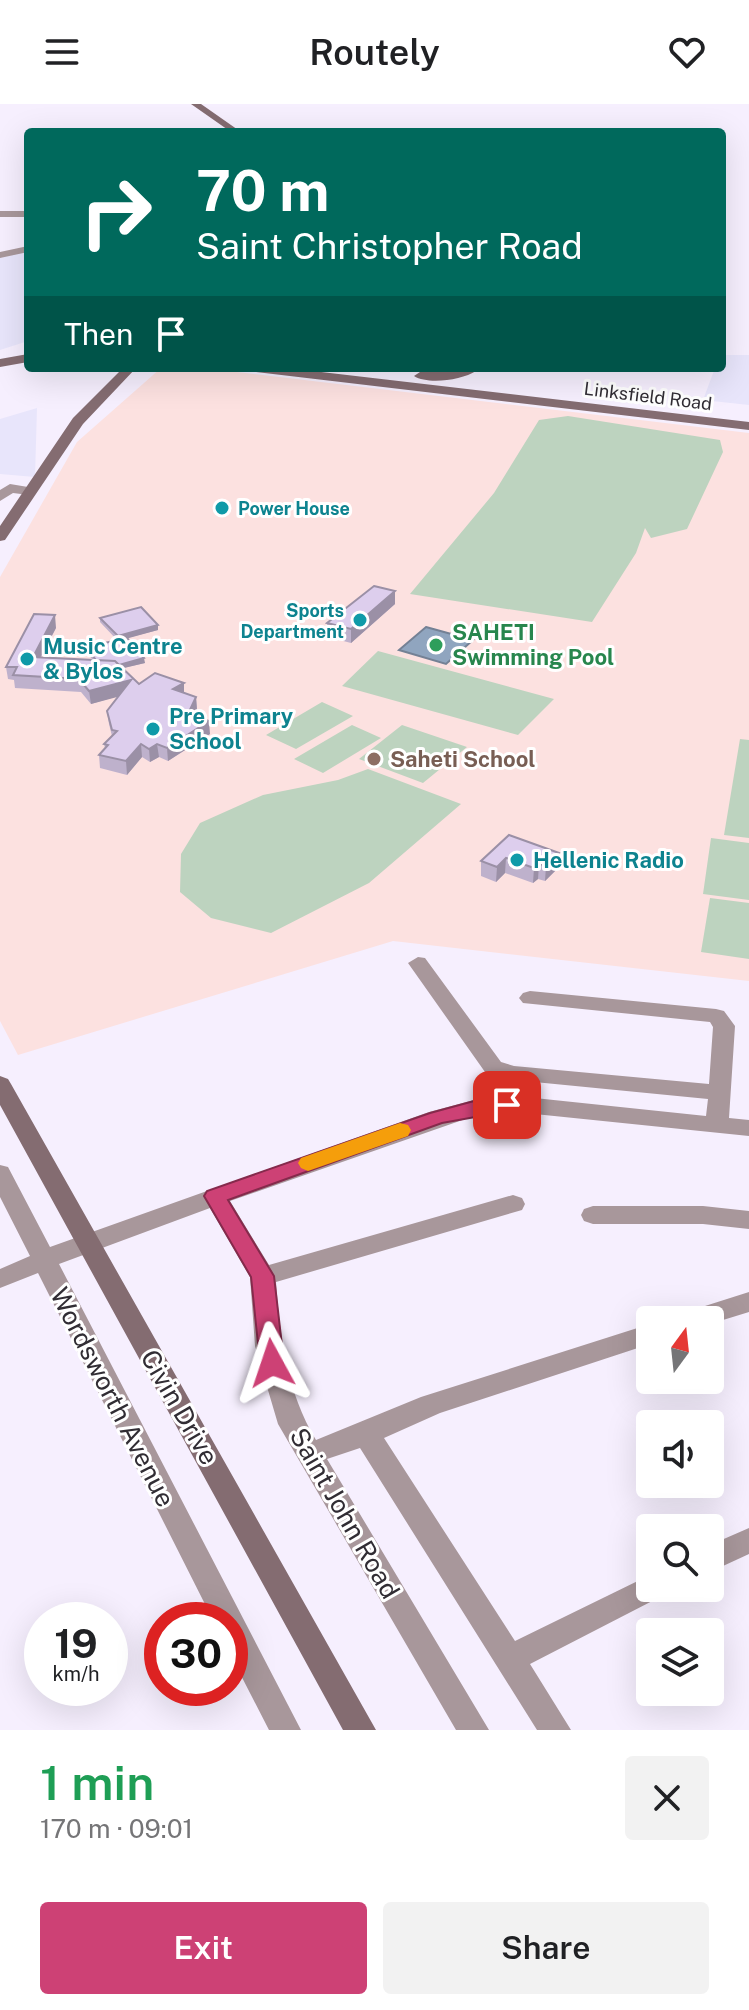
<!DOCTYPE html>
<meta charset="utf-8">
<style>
body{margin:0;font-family:"Public Sans",sans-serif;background:#f2f2f2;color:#202124;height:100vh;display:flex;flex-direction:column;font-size:30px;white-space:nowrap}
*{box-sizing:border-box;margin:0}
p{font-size:26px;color:#757577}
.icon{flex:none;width:44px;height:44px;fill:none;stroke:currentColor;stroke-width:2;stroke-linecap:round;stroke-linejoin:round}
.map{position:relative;height:1626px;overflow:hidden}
.side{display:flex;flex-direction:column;background:#fff;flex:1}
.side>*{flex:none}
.top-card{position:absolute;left:24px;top:24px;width:702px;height:244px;border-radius:8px;box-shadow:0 8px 32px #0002;background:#00695c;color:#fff;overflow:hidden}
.needle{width:52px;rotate:15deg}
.buttons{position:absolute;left:636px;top:1202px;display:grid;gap:16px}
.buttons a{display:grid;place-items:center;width:88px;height:88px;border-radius:8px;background:#fff;box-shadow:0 8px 32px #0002;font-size:40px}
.speed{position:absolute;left:24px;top:1498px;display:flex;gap:16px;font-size:40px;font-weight:700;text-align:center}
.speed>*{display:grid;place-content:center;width:104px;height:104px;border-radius:50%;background:#fff;box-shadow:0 8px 32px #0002;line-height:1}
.speed small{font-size:20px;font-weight:400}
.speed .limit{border:12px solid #d22;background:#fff;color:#111}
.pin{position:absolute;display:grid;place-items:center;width:68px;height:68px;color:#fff;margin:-34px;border-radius:16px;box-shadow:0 4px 12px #0006}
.me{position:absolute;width:88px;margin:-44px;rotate:355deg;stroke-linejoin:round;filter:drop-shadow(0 0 6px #0008)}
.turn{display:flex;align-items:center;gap:28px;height:168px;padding:0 40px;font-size:36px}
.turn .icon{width:104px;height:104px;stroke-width:2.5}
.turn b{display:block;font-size:56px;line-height:68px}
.then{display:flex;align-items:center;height:76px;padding:0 40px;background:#0003;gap:16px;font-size:30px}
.round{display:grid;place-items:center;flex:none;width:84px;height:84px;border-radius:8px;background:#f2f2f2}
.overview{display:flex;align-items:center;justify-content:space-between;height:136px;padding:0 40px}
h1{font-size:48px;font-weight:600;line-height:60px;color:#1e9e55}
.primary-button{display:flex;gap:16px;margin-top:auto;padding:16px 40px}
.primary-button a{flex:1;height:92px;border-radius:8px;background:#cd4175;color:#fff;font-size:32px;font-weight:600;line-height:92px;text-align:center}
.primary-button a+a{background:#f2f2f2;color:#202124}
header{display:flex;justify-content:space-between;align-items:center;height:104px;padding:0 40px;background:#fff;font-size:36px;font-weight:600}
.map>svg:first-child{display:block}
.commercial{fill:#e8e5fb}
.education{fill:#fce1e0}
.green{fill:#bdd3bf}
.water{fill:#90a5bf;stroke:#748195;stroke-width:2}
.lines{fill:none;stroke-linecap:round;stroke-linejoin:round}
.minor{fill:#a8979b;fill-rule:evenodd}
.secondary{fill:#846c71;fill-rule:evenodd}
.wall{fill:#beb1cc}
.shaded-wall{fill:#9b90a6}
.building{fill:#ddceed;stroke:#9b90a6;stroke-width:2}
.route{fill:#cd4175;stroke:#852a4c;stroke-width:2}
.slow{fill:#f59e0b}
.culture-dot{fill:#0f9aa8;stroke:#fff;stroke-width:3}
.leisure-dot{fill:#2e9e5b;stroke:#fff;stroke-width:3}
.education-dot{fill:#8d6e63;stroke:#fff;stroke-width:3}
.labels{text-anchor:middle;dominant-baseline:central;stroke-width:6;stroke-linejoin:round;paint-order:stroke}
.far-street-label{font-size:18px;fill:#312d34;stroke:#fff}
.far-culture-label{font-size:18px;font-weight:bold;fill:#0d838f;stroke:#fff;text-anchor:start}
.leisure-label{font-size:22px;font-weight:bold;fill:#27864d;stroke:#fff;text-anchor:start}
.culture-label{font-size:22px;font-weight:bold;fill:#0d838f;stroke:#fff;text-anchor:start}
.education-label{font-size:22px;font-weight:bold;fill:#785e54;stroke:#fff;text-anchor:start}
.near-street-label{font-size:26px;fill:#312d34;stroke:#fff}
</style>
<header><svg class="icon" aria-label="menu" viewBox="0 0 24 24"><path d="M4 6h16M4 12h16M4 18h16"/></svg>Routely<svg class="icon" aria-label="heart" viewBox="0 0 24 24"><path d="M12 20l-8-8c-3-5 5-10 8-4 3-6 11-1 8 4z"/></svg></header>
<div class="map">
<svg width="749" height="1626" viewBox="0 0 749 1626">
<rect width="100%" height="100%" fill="#f6effe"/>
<path class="commercial" d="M28,147v90l-28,9v-92z
M723,251h26v50l-46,-5 12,-32h7z
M37,304l-2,69 -35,-3v-55z"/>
<path class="education" d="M161,264h42l546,65v548l-356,-40 -375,114 -18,-34v-444l77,-135z"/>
<path class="green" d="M568,312l152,24 3,12 -36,77 -36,9 -6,-10 -9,25 -44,69 -182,-28 84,-101 45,-73z
M378,547l176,48 -36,36 -176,-49z
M322,598l31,14 -57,33 -30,-14z
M352,621l29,13 -58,35 -29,-14z
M402,621l65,22 -44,36 -64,-24z
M740,635l9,1v98l-25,-3z
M368,665l93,35 -92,79 -98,50 -60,-15 -31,-26 1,-38 19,-31 63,-28 75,-15z
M711,734l38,5v57l-46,-6z
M710,794l39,5v56l-48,-7z"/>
<path class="water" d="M426,523l47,13 -27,24 -47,-14z"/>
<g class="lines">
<path class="minor" d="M0,107h28v6h-28z
M28,142v6l-28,6v-6z
M10,380l24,4 2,3 -7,4 -16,-2 -13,8v-11z
M418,853l7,1 76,104 13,4 195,18 4,-57 -3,-5 -187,-19 -4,-5 4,-5 7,-2 186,18 8,2 11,15 -6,92 20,2v16l-224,-23 -51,3 -244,85 39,64 244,-70 9,3 3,6 -3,6 -246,72c4,55 11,110 40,158l105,-43 229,-73v20l-210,69 -56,25 131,203 135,-66v13h15l-5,9 -130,67 41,66h-34l-177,-282 -33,11 162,271h-33l-178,-306 -23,-78 -5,-69 -40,-69 -151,56 242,466h-32l-39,-76v-34h-17l-175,-347 -38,15v-19l30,-13 -30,-59v-32l8,2 42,80 379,-135 45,-12 51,-3 181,19 2,-17 -194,-19 -29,-8 -77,-109z
M593,1102h110l46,5v18l-46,-5h-110l-9,-3 -3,-6 3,-6z
M749,1188v20l-39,12v-4h-31l4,-7z
M749,1424v26l-39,18v-27z"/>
<path class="secondary" d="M191,0h10l40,28h-10z
M28,250v8l-28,5v-8z
M123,264h13l-53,56 -78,116 -5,1v-15l73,-108z
M250,264h37l462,54v8l-493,-58z
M467,264l9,3c-14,9 -48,14 -62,5l6,-4z
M0,972l8,3 3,5 365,646h-33l-343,-625z"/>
</g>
<path class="wall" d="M395,487v13l-44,39 -23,-6 -1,-14z
M100,514l58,7v5l-31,8 18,25 -22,5 16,16 45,-1v10l12,4 1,13 -3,6 16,18 -42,27 -9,-4 -9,5 -8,-5 -15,18 -27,-7 -1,-13 6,-7 -1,-4 8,-8 -3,-12 -2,-13 11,-15 -27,8 -10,-12 -66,-4 -1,-8 -6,-1 -2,-12 50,-39 -15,29 52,3 -7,-8v-5l31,-7 -17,-18z
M509,731l49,33 -13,13 -7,-2 -5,4 -28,-10 -9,9 -15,-6v-15z"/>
<path class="shaded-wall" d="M395,487v13l-44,39v-14z
M55,511l1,13 -22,41 -1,-12z
M158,521v5l-40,11v-5z
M144,554l1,5 -42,10v-5z
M131,576l1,13 -41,11 -2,-13z
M184,579v13l-11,-7z
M196,593l1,13 -9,17v-13z
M209,617l1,13 -42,27 -1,-13z
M141,640l1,13 -15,18 -1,-14z
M157,640l2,13 -9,5 -1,-13z
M559,749l-1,15 -13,13 1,-15z
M506,754l-1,15 -9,9 1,-15z
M539,760l-1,15 -5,4 1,-15z"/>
<path class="building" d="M374,482l21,5 -44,38 -24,-6z
M141,503l17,18 -40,11 -18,-18z
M34,510l21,1 -22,42 82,4 24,23 16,-11 29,10 -11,6 23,8 -8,17 21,7 -42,27 -10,-4 -8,5 -8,-5 -15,17 -27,-6 9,-10 -4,-1 13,-13 -5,-1 -5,-19 24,-31 -42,11 -10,-12 -66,-4 4,-8h-11z
M127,534l17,20 -25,7 -4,-4 -19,-1 -10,-13z
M509,731l50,18 -13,13 -7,-2 -5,4 -28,-10 -9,9 -16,-6z"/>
<path class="route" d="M507,994l7,2 4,5 -4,5 -72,13 -214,77 46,76 10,87 -4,7 -8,2 -9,-2 -3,-7 -9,-86 -47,-81 3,-5 223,-78 44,-12z"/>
<path class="slow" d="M400,1019l8,2 3,5 -3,6 -100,35 -7,-3 -3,-5 3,-5z"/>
<g class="culture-dot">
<circle cx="222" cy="404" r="8"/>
<circle cx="360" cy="516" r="8"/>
<circle cx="27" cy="555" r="8"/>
<circle cx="153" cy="625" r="8"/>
<circle cx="517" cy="756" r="8"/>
</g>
<circle class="leisure-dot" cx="436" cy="541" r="8"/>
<circle class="education-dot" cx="374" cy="655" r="8"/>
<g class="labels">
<g class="far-street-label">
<text transform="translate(648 292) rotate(7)">Linksfield Road</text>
</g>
<g class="far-culture-label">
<text x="238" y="404">Power House</text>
<text x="344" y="506" text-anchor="end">Sports<tspan x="344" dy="21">Department</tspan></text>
</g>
<g class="leisure-label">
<text x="452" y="528">SAHETI<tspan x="452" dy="25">Swimming Pool</tspan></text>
</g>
<g class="culture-label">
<text x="43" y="542">Music Centre<tspan x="43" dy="25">&amp; Bylos</tspan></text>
<text x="169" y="612">Pre Primary<tspan x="169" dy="25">School</tspan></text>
<text x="533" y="756">Hellenic Radio</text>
</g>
<g class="education-label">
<text x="390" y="655">Saheti School</text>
</g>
<g class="near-street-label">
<text transform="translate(113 1293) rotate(63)">Wordsworth Avenue</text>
<text transform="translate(180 1303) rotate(60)">Civin Drive</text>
<text transform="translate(345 1409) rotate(60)">Saint John Road</text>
</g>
</g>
</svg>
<div class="buttons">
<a><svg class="needle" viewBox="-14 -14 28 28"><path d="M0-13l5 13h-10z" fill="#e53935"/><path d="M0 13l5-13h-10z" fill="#757577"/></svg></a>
<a><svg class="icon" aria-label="sound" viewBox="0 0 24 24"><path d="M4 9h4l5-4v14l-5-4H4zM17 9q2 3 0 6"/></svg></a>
<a><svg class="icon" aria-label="search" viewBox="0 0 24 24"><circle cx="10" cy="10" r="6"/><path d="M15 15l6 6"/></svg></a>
<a><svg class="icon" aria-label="layers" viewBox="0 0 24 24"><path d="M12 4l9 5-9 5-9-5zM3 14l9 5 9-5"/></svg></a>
</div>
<div class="speed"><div>19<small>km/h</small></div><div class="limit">30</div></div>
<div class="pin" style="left:507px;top:1001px;background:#d93025"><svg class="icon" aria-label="arrive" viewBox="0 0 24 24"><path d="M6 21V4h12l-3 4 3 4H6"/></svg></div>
<svg class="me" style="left:272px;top:1259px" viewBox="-20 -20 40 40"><path d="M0-17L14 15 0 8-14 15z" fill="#cd4175" stroke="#fff" stroke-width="4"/></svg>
<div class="top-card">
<div class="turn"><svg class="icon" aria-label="right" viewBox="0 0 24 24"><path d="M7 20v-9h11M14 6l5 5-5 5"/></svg><div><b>70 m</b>Saint Christopher Road</div></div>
<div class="then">Then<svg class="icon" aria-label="arrive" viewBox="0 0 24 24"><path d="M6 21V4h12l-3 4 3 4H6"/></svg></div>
</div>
</div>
<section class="side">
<div class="overview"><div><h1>1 min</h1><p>170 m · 09:01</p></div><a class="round"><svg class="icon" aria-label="close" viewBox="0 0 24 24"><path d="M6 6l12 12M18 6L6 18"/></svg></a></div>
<div class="primary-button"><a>Exit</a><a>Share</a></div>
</section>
